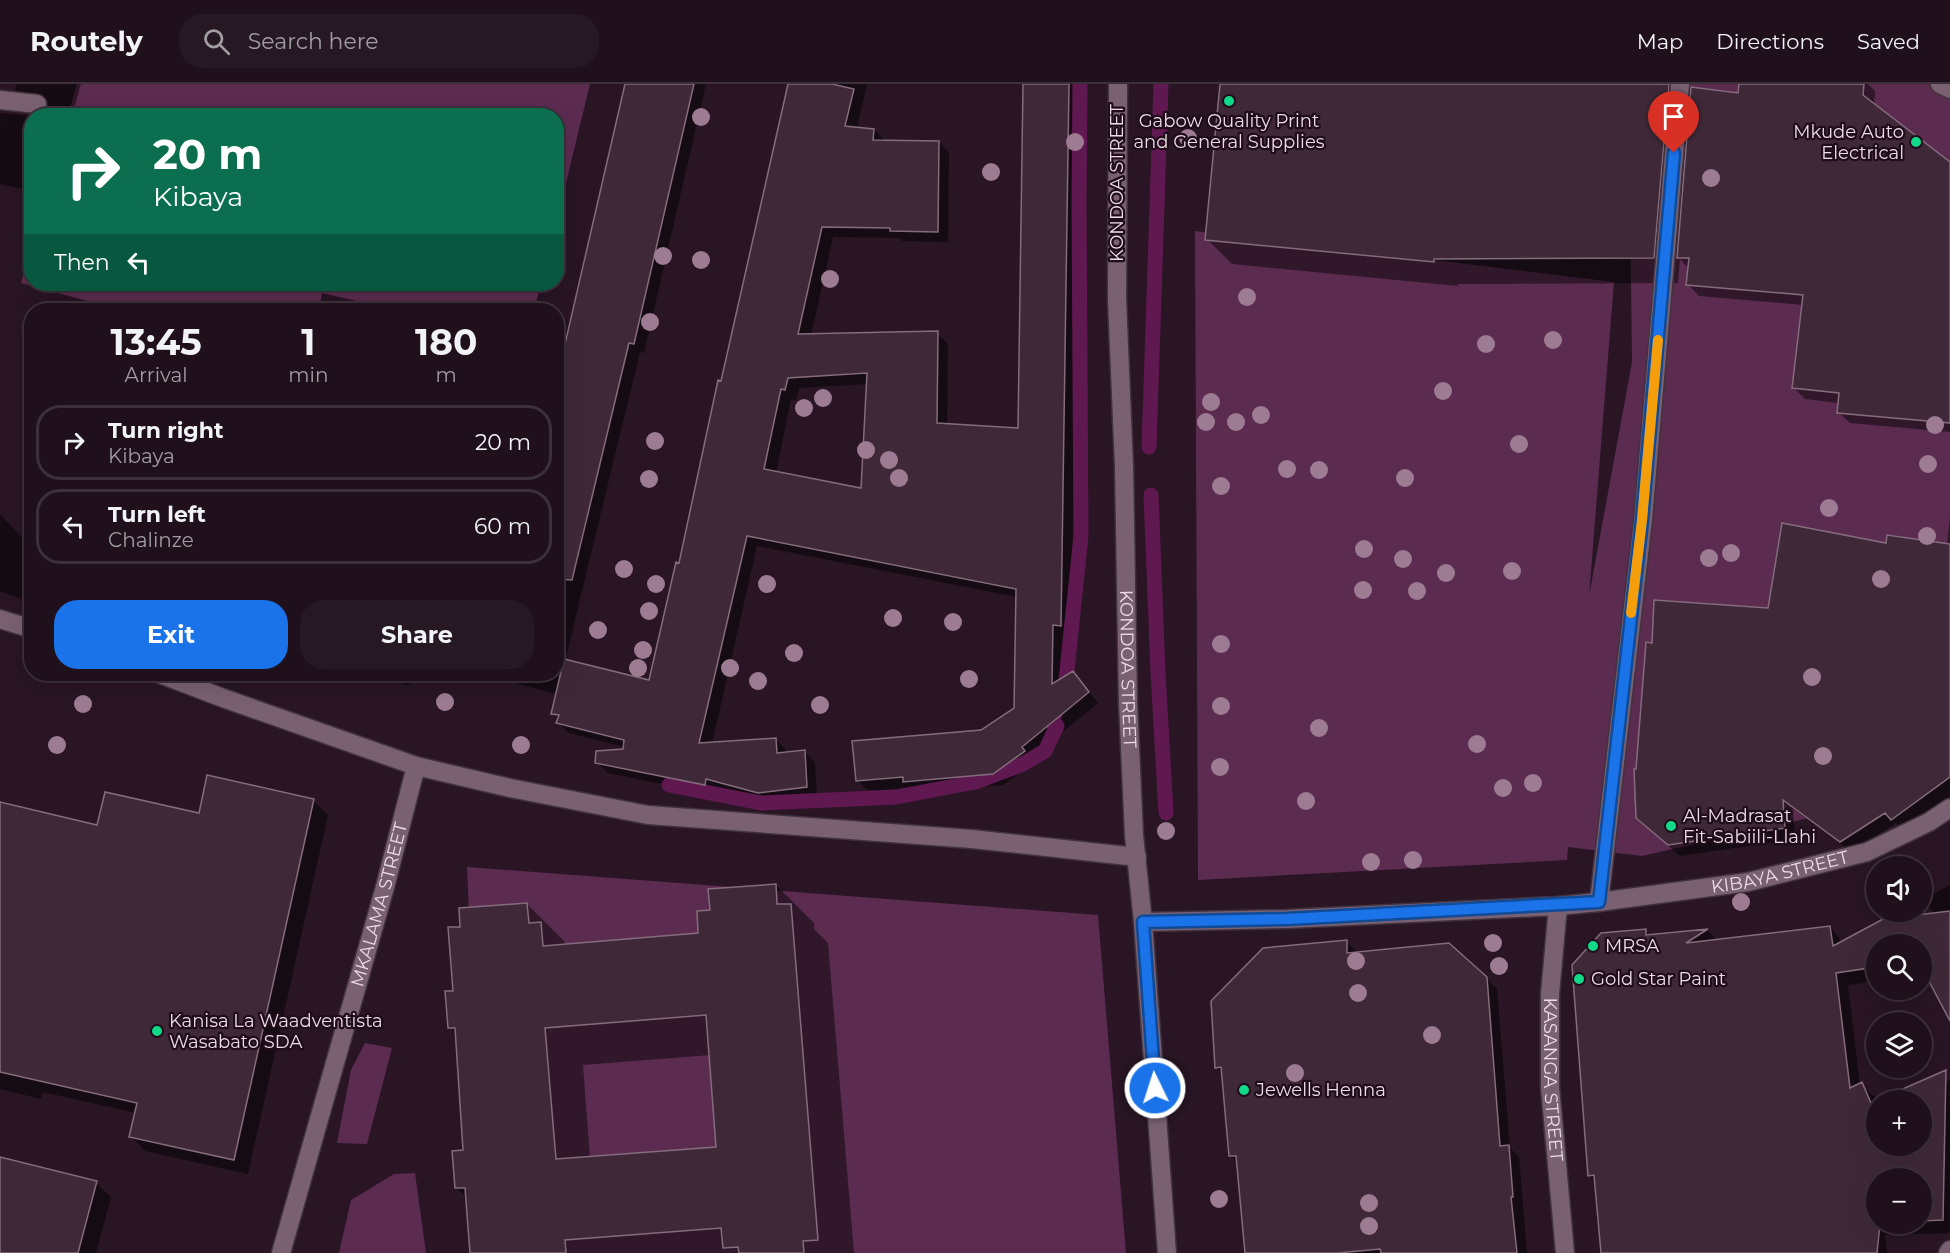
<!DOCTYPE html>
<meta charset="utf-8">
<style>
body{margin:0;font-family:Montserrat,sans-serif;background:#271924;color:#f1f3f6;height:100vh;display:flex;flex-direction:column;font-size:22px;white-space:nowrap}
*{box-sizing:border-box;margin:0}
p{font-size:20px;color:#a19da3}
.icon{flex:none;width:33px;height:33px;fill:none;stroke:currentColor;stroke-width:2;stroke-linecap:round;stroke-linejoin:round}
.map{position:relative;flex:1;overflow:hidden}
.sheet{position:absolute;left:24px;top:219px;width:540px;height:378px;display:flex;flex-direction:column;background:#1f101b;border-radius:24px;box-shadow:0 6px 24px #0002,0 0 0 2px #3c303a}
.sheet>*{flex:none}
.hud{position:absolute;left:24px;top:24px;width:540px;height:183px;border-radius:24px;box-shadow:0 6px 24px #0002,0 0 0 2px #3c303a;background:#0b6e4f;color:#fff;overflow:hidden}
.buttons{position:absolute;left:1866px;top:772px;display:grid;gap:12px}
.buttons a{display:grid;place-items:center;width:66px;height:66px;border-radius:50%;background:#1f101b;box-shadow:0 6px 24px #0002,0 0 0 2px #3c303a;font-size:30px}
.pin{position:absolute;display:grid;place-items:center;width:51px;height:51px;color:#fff;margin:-62px -26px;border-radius:50% 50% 50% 0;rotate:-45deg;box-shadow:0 0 6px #0007}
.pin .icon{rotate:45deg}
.me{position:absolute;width:66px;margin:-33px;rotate:356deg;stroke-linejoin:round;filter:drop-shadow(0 0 4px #0008)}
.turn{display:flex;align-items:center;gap:21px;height:126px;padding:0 30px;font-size:27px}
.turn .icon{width:78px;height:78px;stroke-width:2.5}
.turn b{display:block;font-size:42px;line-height:51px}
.then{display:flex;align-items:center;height:57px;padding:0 30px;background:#0003;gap:12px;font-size:22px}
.eta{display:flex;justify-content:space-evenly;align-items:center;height:102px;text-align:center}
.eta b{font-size:36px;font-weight:700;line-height:42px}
.cta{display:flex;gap:12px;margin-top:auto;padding:12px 30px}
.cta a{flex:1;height:69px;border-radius:24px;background:#1a73e8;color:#fff;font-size:24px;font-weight:700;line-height:69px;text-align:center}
.cta a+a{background:#271924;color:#f1f3f6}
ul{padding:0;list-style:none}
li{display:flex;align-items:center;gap:18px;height:75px;margin:0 12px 9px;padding:0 18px;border:3px solid #3c303a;border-radius:24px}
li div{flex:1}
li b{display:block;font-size:22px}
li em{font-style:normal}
header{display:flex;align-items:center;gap:36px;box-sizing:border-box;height:84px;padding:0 30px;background:#1f101b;border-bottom:2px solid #3c303a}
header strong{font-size:28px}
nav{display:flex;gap:33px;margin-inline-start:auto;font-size:21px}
.search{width:420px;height:54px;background:#271924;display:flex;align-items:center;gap:15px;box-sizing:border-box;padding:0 21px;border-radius:24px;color:#a19da3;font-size:22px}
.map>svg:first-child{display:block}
.green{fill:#5c2c50}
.shadow{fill:#0007;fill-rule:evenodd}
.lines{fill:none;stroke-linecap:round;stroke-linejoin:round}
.stream{stroke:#601850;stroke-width:15}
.building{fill:#3f2938;stroke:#856c7d;stroke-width:1.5;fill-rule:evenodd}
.minor-casing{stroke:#41323d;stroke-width:21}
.tertiary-casing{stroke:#41323d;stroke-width:21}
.minor{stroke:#7a6172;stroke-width:18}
.tertiary{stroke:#7a6172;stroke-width:18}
.tree{fill:#9d7c93}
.route-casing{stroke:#114b97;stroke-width:15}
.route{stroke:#1a73e8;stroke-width:10}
.slow{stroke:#f59e0b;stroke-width:10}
.poi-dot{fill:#11d98a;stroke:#200c1a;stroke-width:2}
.labels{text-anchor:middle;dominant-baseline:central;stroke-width:4.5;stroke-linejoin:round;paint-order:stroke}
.poi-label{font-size:18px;fill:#eadce5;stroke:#200c1a;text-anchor:start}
.street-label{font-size:18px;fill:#eadce5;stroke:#200c1a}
</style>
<header>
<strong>Routely</strong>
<div class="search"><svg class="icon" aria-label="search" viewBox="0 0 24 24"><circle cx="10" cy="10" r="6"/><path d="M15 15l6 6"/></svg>Search here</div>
<nav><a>Map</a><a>Directions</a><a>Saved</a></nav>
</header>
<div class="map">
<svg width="1950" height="1169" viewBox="0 0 1950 1169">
<rect width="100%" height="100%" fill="#291524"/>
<path class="green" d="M77,0h513l-33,136 -1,-104 -488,-1z
M1615,0h335v667l-106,59 -202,46 -74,-9 -1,13 -369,20 -3,-649 419,51 -25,314 43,-234 -3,-248z
M31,163l1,37h509l-7,26h-138l-74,-17 -3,17h-198l-100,-27z
M467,783l631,48 28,338h-642z
M365,959l27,5 -25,96 -30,-1 14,-73z
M415,1089l11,80h-87l12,-53 43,-26z"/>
<path class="shadow" d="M16,0h65l-9,32h-30l7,-12 -23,-4 -11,-10z
M627,0h79l-62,269 -4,-1 -75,309 85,21 31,-117 109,-481h77l-10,44 17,2 11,11 54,1 10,11 -1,89 -46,-1 -3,-3 -66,-1 -22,99 126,-3 11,11 -1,81 73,4 4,-345h56l-9,552 -8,-1 -1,45 11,-7 25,30 -67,55 3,5 -31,22 -87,7 -5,-4 -43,3 -10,-10 123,-50 35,-22 1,-112 -260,-51 -45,198 63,-5 11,11v3l19,-1 10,11 2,35 -48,5 -53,-14 -1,6 -107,-22 -11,-11 27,-12v-3l-55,-14 -11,-10 1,-4 -6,-6 4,-19 -58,-15 -5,-5h62v-287zM868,300l-6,106 -86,-17 15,-74 5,1 3,-12z
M1220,0h444l4,1 23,23 49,-14 1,-10h127l7,7 -1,14 76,59v268l-100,-9 -12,-11 1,-9 -34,-4 -11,-11 9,-83 -104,-9 -11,-12 1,-15 -9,-10 -2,24 -220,1v2l-226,-22 -25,-25z
M0,29l32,3v75l-32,-7z
M0,430l32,35v54l-32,-12z
M1950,432v280l-47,34 -7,-7 -44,29 -59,-43 2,30 -115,17 -31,-27 -12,-11 1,-48 16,-125 115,-36 118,-65 60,1z
M358,590h53l-2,11z
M313,716l15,15 -80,359 -103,-23 -14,-15 5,-23 -93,-21 -2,7 -41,-10v-286l98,24z
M776,801l38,38v6l14,14 26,310h-383l-4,-55 -11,-10 9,-36 -8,-117 -7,-8 11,-99 66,-24 38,38v3l135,-10 12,-24zM711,971l7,93 -128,10 -7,-93z
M1950,801v133l-24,-44 -4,1v-30h-46v36l-28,4 12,100 15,12 1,5v44h46v-45h-39l67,-21v152l-2,1 -63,2 2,18h-284l-6,-71 -8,-7 56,-245 6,6 56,-6 11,11 112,-14 13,16 92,-29 -13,-14zM1876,1095h46v45h-46z
M1346,858l11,10 129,26 11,11 13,159 9,9 8,96h-281l-8,-90 -7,-7 -8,-82 -7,-7z
M0,1080l96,19 15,14 -15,56h-96z"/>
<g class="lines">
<path class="stream" d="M1149,363l12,-363
M1151,411l7,177 8,141
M669,701l92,18 135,-6 80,-15 47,-18 22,-13 12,-25 -5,-3 14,-43 15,-144 -2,-332 1,-120"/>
</g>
<path class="building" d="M625,0h69l-60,260 -5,-1 -57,237 -16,-1v-196z
M788,0h44l22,5 -9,37 29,3 -1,11 66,1 -1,91 -48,-1v-3l-68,-1 -24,107 140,-3 -1,92 81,5 5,-344h46l-8,542 -8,-1 -1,59 21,-13 16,21 -67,55 3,4 -32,23 -90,8v-5l-47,4 -4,-40 129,-11 33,-22 2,-119 -269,-53 -48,207 77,-5 1,15 28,-3 2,37 -49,6 -52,-14 -1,6 -110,-22 1,-12 27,-2 1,-9 -68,-17 3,-8 -8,-1 13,-55 85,21 27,-118 3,1 39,-183 3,1zM867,289l-6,115 -97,-19 17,-80 4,1 3,-12z
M1220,0h449l-15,174 -220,1v3l-229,-22z
M1739,0h125l-1,11 87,67v261l-113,-10 2,-20 -47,-5 11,-93 -117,-10 3,-27h-12l14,-171 47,6z
M1782,439l104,20 1,-8 63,9v233l-59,43 -6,-7 -45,29 -57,-42 2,28 -117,17 -32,-27 -2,-49h2l10,-127 6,1 2,-43 114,8z
M207,691l107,24 -80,361 -105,-23 8,-34 -137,-31v-270l97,23 8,-33 94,21z
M776,800l1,20h14l27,336 -15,1 1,12h-65l-1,-6 -15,1 -2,-20 -156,12 1,13h-96l-5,-65h-10l-3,-37 11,-1 -8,-122h-7l-3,-37h8l-5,-64h12l-1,-19 68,-5 2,20 12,-1 2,24 155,-13 -1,-22 13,-1 -2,-21zM706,931l10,132 -160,12 -11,-131z
M1950,827v110l-28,-53v-23h-46v22l-40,6 14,115 12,-6 9,21 75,-33 -3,150 -21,1v-42h-46v45h4l-3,29h-276l-7,-78 -6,1 -16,-211 29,-32 45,-4v6l62,-6 -22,14 144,-17 3,20 50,-27zM1876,1017h46v45h-46z
M1347,856v13l102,-10 38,34 13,169 9,-1 4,52h-2l6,56h-136l-1,-4 -42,4h-93l-9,-97h-7l-8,-89 -6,1 -4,-67 52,-53z
M0,1073l97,24 -19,72h-78z"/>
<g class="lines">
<g class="minor-casing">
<g id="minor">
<path d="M1940,0l10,5"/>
<path d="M0,16l37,4"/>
<path d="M0,535l32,10"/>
<path d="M160,590l63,24 193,68 94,22 138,27 324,24 165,18"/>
<path d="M1599,818l44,-382 37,-436"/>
<path id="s1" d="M1558,822l-8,88v93l15,166"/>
<path id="s2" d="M1143,838l144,-3 271,-13 41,-4 149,-20 119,-30 62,-30 21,-14"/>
<path id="s3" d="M281,1169l104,-366 31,-121"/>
<path d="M1948,1169l2,-3"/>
</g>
</g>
<g class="tertiary-casing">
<g id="tertiary">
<path id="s4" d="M1118,0l-1,215 7,167 4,237 6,132 9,87 24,331"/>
</g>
</g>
<use href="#minor" class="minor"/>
<use href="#tertiary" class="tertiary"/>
</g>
<g class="tree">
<circle cx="701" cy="33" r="9"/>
<circle cx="1188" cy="54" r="9"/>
<circle cx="1075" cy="58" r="9"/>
<circle cx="991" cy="88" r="9"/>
<circle cx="1711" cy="94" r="9"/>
<circle cx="663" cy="172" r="9"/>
<circle cx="701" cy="176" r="9"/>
<circle cx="830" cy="195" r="9"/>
<circle cx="1247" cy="213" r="9"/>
<circle cx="650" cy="238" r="9"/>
<circle cx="1553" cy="256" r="9"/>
<circle cx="1486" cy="260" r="9"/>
<circle cx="1443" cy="307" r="9"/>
<circle cx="823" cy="314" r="9"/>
<circle cx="1211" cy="318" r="9"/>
<circle cx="804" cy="324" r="9"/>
<circle cx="1261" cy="331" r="9"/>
<circle cx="1206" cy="338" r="9"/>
<circle cx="1236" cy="338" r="9"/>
<circle cx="1935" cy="341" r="9"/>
<circle cx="655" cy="357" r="9"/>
<circle cx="1519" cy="360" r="9"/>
<circle cx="866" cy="366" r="9"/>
<circle cx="889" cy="376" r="9"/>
<circle cx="1928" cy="380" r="9"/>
<circle cx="1287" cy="385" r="9"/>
<circle cx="1319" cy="386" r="9"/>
<circle cx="899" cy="394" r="9"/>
<circle cx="1405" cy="394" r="9"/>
<circle cx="649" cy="395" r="9"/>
<circle cx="1221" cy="402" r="9"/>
<circle cx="1829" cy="424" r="9"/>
<circle cx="1927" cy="452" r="9"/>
<circle cx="1364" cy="465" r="9"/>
<circle cx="1731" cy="469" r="9"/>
<circle cx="1709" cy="474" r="9"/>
<circle cx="1403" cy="475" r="9"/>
<circle cx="624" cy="485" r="9"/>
<circle cx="1512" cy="487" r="9"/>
<circle cx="1446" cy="489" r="9"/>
<circle cx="1881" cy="495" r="9"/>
<circle cx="656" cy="500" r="9"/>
<circle cx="767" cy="500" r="9"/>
<circle cx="1363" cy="506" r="9"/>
<circle cx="1417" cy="507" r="9"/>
<circle cx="649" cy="527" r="9"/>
<circle cx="893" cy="534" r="9"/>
<circle cx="953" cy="538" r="9"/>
<circle cx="598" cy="546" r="9"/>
<circle cx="1221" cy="560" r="9"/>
<circle cx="643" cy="566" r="9"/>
<circle cx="794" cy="569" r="9"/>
<circle cx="638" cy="584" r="9"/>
<circle cx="730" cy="584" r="9"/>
<circle cx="1812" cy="593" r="9"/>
<circle cx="969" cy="595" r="9"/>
<circle cx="758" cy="597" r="9"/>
<circle cx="445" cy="618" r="9"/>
<circle cx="83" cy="620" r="9"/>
<circle cx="820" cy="621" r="9"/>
<circle cx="1221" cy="622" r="9"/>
<circle cx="1319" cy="644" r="9"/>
<circle cx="1477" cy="660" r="9"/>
<circle cx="57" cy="661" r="9"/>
<circle cx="521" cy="661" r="9"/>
<circle cx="1823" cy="672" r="9"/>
<circle cx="1220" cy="683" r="9"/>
<circle cx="1533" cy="699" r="9"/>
<circle cx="1503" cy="704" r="9"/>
<circle cx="1306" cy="717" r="9"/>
<circle cx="1166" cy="747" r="9"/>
<circle cx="1413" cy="776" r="9"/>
<circle cx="1371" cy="778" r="9"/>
<circle cx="1741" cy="818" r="9"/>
<circle cx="1493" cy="859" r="9"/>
<circle cx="1356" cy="877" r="9"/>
<circle cx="1499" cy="882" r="9"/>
<circle cx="1358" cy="909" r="9"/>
<circle cx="1432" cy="951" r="9"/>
<circle cx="1295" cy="989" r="9"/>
<circle cx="1219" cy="1115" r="9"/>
<circle cx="1369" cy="1119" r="9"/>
<circle cx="1369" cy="1142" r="9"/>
</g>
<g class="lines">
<g class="route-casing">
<path id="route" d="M1155,1004l-12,-166 144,-3 312,-17 43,-382 32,-367"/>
</g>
<use href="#route" class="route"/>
<path class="slow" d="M1631,529l11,-93 16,-180"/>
</g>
<g class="poi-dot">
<circle cx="1229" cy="17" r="6"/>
<circle cx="1916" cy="58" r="6"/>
<circle cx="1671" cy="742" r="6"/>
<circle cx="1593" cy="862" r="6"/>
<circle cx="1579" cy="895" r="6"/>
<circle cx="157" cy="947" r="6"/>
<circle cx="1244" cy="1006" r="6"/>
</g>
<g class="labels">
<g class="poi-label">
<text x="1229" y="37" text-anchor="middle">Gabow Quality Print<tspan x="1229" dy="21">and General Supplies</tspan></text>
<text x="1904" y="48" text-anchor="end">Mkude Auto<tspan x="1904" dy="21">Electrical</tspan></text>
<text x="1683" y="732">Al-Madrasat<tspan x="1683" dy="21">Fit-Sabiili-Llahi</tspan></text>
<text x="1605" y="862">MRSA</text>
<text x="1591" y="895">Gold Star Paint</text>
<text x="169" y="937">Kanisa La Waadventista<tspan x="169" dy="21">Wasabato SDA</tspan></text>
<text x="1256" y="1006">Jewells Henna</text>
</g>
<g class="street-label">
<text transform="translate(1117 99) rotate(-90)">KONDOA STREET</text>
<text stroke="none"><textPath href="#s4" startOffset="585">KONDOA STREET</textPath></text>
<text stroke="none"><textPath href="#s2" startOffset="640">KIBAYA STREET</textPath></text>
<text stroke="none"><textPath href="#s3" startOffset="362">MKALAMA STREET</textPath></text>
<text stroke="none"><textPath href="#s1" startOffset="174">KASANGA STREET</textPath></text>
</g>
</g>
</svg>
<div class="buttons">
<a><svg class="icon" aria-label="sound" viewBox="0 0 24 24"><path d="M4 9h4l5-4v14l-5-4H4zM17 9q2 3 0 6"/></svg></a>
<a><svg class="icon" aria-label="search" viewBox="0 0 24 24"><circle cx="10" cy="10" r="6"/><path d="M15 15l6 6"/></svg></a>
<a><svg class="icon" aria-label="layers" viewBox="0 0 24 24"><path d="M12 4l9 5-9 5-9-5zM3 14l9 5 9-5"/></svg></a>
<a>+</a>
<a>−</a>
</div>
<div class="pin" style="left:1674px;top:69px;background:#d93025"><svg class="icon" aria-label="arrive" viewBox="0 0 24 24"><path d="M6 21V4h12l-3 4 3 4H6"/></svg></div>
<svg class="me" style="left:1155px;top:1004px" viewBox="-20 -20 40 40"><circle r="17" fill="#1a73e8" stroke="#fff" stroke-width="3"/><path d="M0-11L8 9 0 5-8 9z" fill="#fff"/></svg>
<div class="hud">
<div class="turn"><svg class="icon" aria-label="right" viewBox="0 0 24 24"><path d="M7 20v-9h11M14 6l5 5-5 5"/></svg><div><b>20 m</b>Kibaya</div></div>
<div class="then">Then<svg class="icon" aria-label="left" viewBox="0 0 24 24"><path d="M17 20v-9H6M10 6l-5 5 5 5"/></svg></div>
</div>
<section class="sheet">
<div class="eta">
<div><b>13:45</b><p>Arrival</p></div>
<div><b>1</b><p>min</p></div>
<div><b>180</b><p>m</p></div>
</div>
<ul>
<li><svg class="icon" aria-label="right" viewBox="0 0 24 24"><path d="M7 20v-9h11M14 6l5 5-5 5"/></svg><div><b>Turn right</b><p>Kibaya</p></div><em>20 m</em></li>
<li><svg class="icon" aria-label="left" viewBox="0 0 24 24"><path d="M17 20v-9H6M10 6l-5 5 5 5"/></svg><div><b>Turn left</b><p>Chalinze</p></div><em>60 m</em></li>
</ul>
<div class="cta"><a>Exit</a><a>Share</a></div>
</section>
</div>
